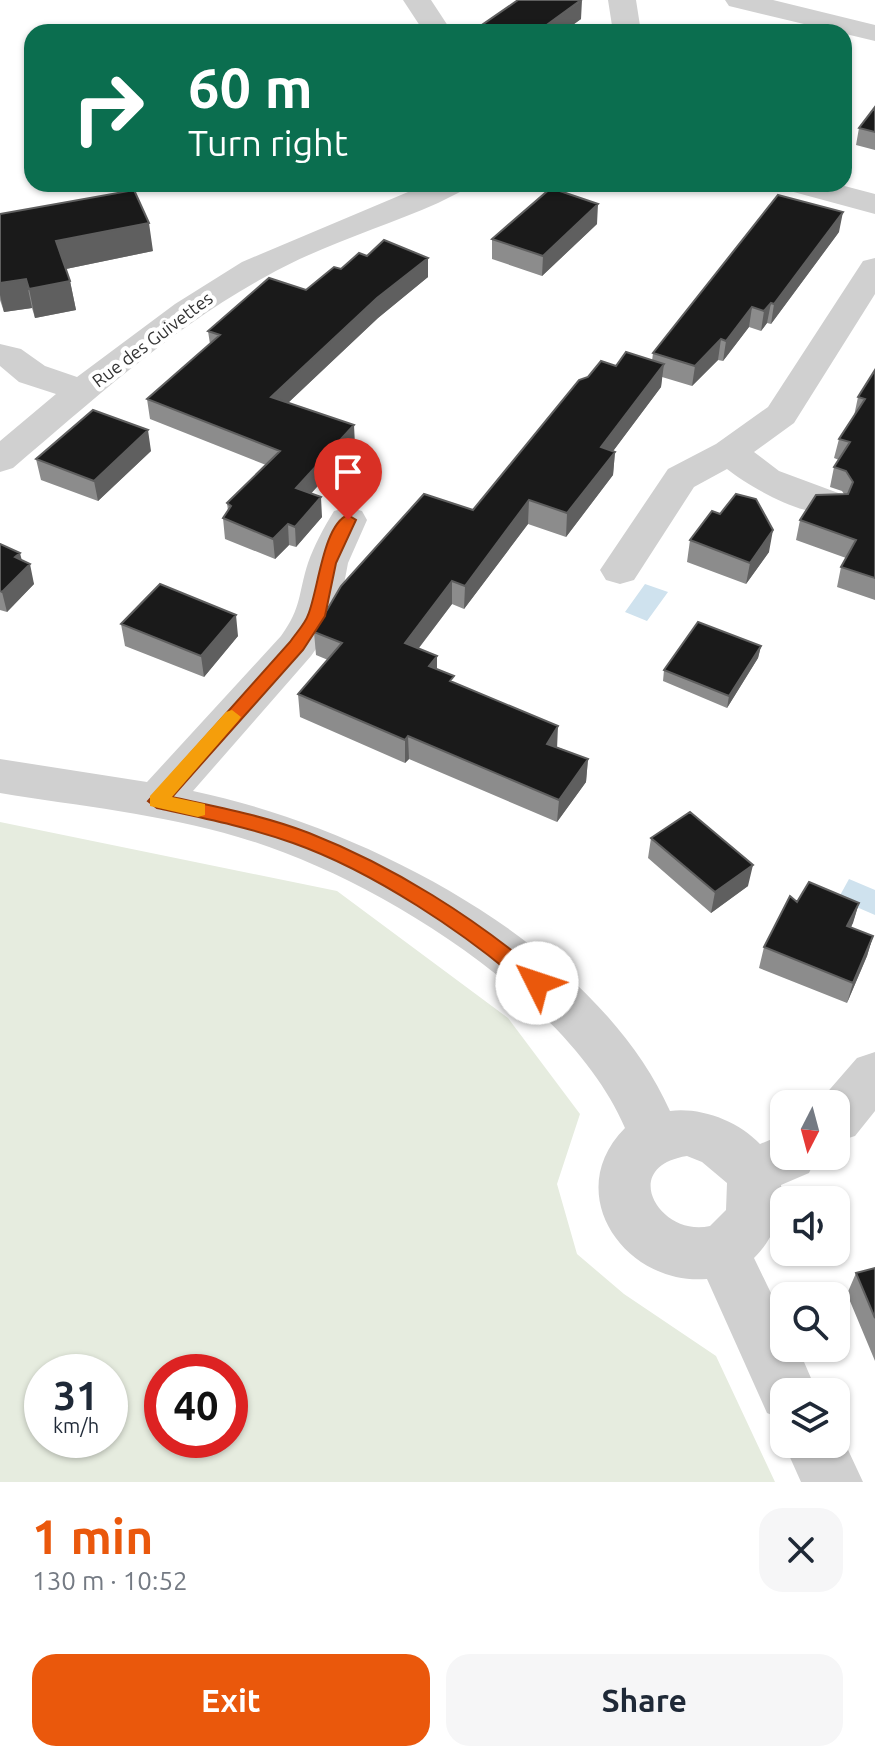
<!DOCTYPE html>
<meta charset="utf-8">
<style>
body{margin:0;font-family:Ubuntu,sans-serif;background:#f6f6f7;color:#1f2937;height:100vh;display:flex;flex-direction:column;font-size:30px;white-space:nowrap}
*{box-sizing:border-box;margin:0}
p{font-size:26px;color:#747a83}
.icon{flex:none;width:44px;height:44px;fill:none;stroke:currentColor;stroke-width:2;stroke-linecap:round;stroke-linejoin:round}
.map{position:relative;height:1482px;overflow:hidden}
.details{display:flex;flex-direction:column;background:#fff;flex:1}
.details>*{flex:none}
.guide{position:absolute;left:24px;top:24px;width:828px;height:168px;border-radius:24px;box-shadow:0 2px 6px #0004;background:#0b6e4f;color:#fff;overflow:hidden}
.needle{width:52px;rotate:186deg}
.controls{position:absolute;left:770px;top:1090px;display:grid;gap:16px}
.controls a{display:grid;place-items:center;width:80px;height:80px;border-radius:16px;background:#fff;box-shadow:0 2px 6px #0004;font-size:40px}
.speed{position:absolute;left:24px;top:1354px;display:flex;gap:16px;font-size:40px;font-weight:700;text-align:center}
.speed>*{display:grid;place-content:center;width:104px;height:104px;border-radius:50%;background:#fff;box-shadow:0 2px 6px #0004;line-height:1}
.speed small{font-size:20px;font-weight:400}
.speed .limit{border:12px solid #d22;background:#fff;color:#111}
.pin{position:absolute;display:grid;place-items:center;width:68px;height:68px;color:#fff;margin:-82px -34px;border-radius:50% 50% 50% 0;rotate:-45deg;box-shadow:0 0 8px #0007}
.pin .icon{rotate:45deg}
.me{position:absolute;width:88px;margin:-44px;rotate:311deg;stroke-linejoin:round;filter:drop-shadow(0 0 6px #0008)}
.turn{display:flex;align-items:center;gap:28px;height:168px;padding:0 32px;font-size:36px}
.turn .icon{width:104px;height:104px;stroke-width:2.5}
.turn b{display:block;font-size:56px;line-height:68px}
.round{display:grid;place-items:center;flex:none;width:84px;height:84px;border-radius:24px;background:#f6f6f7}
.head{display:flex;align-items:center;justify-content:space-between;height:136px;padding:0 32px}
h1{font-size:48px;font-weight:700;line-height:60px;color:#ea580c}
.cta{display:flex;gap:16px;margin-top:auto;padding:16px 32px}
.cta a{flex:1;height:92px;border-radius:24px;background:#ea580c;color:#fff;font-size:32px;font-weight:700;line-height:92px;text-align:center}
.cta a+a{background:#f6f6f7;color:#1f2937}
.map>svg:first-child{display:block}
.green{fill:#e6ecdf;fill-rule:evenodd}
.water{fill:#cfe2ee}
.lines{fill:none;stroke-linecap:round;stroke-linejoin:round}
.minor{fill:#d0d0d0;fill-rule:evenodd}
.wall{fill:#8c8c8c}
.shaded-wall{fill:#5f5f5f}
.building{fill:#1a1a1a;stroke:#5f5f5f;stroke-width:2}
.route{fill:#ea580c;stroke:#983908;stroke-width:2}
.slow{fill:#f59e0b}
.labels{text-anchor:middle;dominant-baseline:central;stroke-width:8;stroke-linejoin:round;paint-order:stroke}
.far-street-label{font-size:18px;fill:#333;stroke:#fff}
</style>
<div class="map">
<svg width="875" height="1482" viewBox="0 0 875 1482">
<rect width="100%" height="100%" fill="#fff"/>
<path class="green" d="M0,822l337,69 171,127 72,96 -23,70 20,70 47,40 92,62 59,126h-775zM42,1372h68v68h-68zM162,1372h68v68h-68z"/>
<path class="water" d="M645,584l23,8 -21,29 -22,-9z
M849,879l26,11v25l-37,-16z"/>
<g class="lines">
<path class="minor" d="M403,0h28l21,32h-28z
M608,0h28l5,32h-28z
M725,0h48l102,25v16l-146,-35z
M427,184h40l-5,7 -24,12c-57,25 -119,43 -173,74 -93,51 -172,123 -252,191l-13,4v-31l56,-47 -37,-12 -19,-16v-22l21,5 24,17 32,11 98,-73 67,-42z
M785,184h52l38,10v20l-85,-23z
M875,258v36l-81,129 -40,29 25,19 62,23 5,9 -5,9c-33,9 -88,-23 -114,-43l-33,18 -60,93 -14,4 -14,-4 -6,-10 68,-101 48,-25 52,-37 95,-146z
M348,507l14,4 5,9 -19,43 -10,53 -6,10 -21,30 -118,135c172,36 402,153 477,320 31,-4 68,10 90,33l24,-10v22h33l-8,17 -28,12c5,25 -9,56 -27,73l30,62v28h14l19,44h-33v28l-17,-7 -60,-134c-82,7 -147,-86 -82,-151 -56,-131 -254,-253 -387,-291 -77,-23 -159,-31 -238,-44v-34l147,23 134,-146c21,-29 17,-42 27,-73 6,-17 16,-36 26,-52zM687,1156l15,6 25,21 -1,27 -16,16c-49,12 -93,-59 -23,-70z
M875,1052v59l-20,25 -19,6v-38h-19l40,-46z
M836,1424l27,58h-62l-17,-38h52z"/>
</g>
<path class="wall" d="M581,19l-18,13h-84v-5z
M875,107v43l-19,-5 3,-17z
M0,214l153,37 -87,18 4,12 6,29 -41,8 -3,-10 -28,4 -4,-12z
M597,224l-55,52 -50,-17v-20z
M839,232l-68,92 -4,-1 -6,8 -12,-4 -26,34 -5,-1 -26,26 -30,-9 -1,10 -48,64 2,1 -2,23 -47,62 -38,-13 -64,85 -12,-5 -33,44 18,21 17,14 103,64 31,12 -2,23 -29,40 -148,-63 -4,4 -105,-46 -2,-23 30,-34 -12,-5 -2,-23 159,-122 115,-133 28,-11 36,-5 1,-8z
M341,269l87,8 -50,41 -90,85 67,42 -44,48 11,24 -26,30 -7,-2 -14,14 -50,-20 -2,-21 5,-7 -1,-8 39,-38 -116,-46 -3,-20 63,-55 -2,-13 98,-41z
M875,370v230l-38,-13 4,-20 5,-9 -50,-18 4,-20 44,-26 -2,-3 -12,-4 4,-20 5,-7 -5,-2 5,-19 15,-23 4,-19z
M151,451l-53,50 -57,-21 -5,-21z
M720,514l49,38 -23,32 -59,-22 3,-22z
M0,544l22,16 12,24 -27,28 -7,-2z
M121,624l117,12 -34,41 -79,-31z
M761,646l-3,12 -31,50 -64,-27 1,-11z
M651,838l97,48 -37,27 -63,-55z
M797,902l62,1 -8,25 22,8 -6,20 -20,47 -88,-35 5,-21z
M875,1268v93l-28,-67 9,-21z"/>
<path class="shaded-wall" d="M582,0l-1,19 -18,13h-26z
M598,204l-1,20 -55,52 1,-20z
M843,212l-4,20 -68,92 3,-20z
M149,223l4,28 -92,19 -5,-29z
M428,258v19l-50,41 -105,99 -2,-20 106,-99z
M26,279l6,29 -28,4 -4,-17v-12z
M70,281l6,29 -41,8 -6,-29z
M771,303l-4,20 -6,8 3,-20z
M752,307l-3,20 -26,34 3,-20z
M721,339l-3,21 -26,26 3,-20z
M664,364l-3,23 -62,83 2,-23z
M354,425l1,20 -57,63 -2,-20z
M148,430l3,21 -53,50 -4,-20z
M615,452l-2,23 -47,62 1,-24z
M321,497l1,20 -26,30 -1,-20z
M529,500l-1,24 -64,85 1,-23z
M288,524l1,21 -14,14 -2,-20z
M773,530l-4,22 -23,32 4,-21z
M20,553l4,16 6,-5 4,20 -27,28 -5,-20 13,-35z
M452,581v23l-47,62v-23z
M236,615l2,21 -34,41 -3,-21z
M761,646l-3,12 -31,50 2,-12z
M437,656v23l-8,-13z
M558,726l-1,23 -10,-5z
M408,736l1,23 -4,4v-23z
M588,759l-2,23 -29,40 2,-22z
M753,865l-5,21 -37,27 4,-21z
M859,903l-6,20 -12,23 6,-20z
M873,936l-6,20 -20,47 6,-20z"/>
<path class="building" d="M518,0h63l-44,32h-42l-16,-5z
M875,107v25l-16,-4z
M551,188l47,16 -55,52 -51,-17z
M134,190l15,33 -93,18 14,40 -41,8 -3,-10 -26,4v-69z
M778,195l65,17 -69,92 -3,-1 -7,8 -12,-4 -26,34 -5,-2 -26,27 -42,-13z
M384,240l44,18 -51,40 -106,99 83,28 -58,63 25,9 -26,30 -7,-3 -15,15 -50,-21 8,-12 -4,-3 53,-52 -133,-52 73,-64 -12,-4 61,-53 37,12 28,-23 7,2 18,-16 8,3z
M626,352l38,12 -63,83 14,5 -48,61 -38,-13 -64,86 -13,-5 -47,62 32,13 -8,10 25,10 -4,5 108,45 -11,18 41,15 -29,41 -151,-64 -3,4 -107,-46 44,-51 -28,-11 27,-46 83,-92 49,16 106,-130 9,-3 13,-16 15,5z
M875,370v208l-34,-11 15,-27 -56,-20 16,-25 32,-1 5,-12 -7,-11 -12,-4 16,-25 -11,-3 26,-40 -7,-2z
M93,410l55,20 -54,51 -58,-22z
M736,494l20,5 17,31 -23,33 -60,-23 22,-29 8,3z
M0,544l20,9 -5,4 15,7 -28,28 -2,-1z
M160,584l76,31 -35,41 -80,-32z
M698,622l63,24 -32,50 -65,-26z
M690,812l63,53 -38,27 -64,-54z
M809,882l50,21 -12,23 26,10 -20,47 -89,-36 26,-51 7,6z
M875,1268v50l-19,-45z"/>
<path class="route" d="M348,515l8,5 -20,43 -11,53 -22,34 -131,147c46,10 93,19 137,36 84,33 167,85 235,144l3,6 -3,6h-15c-63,-56 -157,-118 -236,-146 -45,-16 -90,-25 -136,-35l-9,-7 142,-159c6,-9 15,-18 18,-27 10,-23 15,-91 40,-100z"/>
<path class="slow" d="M232,710l9,7 -3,4 -66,76 33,7v11l-7,2 -48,-11v-10l76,-84z"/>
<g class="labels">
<g class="far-street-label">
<text transform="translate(152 339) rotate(-37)">Rue des Guivettes</text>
</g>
</g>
</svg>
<div class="controls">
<a><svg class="needle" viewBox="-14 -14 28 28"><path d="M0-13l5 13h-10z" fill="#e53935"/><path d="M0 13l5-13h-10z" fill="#747a83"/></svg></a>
<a><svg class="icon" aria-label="sound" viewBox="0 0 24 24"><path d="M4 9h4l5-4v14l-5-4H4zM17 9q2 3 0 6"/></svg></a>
<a><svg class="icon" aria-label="search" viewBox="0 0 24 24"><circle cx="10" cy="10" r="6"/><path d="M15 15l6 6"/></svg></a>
<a><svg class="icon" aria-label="layers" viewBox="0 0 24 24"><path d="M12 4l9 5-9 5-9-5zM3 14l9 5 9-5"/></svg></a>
</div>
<div class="speed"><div>31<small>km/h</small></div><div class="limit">40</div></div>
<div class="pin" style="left:348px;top:520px;background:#d93025"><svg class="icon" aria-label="arrive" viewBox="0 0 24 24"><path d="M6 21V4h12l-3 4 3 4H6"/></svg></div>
<svg class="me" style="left:537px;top:983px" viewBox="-20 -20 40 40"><circle r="19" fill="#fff"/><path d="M0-13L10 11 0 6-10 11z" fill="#ea580c"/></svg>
<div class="guide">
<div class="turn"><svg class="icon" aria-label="right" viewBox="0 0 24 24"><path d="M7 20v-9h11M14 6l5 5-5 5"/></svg><div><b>60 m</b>Turn right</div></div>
</div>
</div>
<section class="details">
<div class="head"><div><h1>1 min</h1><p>130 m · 10:52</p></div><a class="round"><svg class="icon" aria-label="close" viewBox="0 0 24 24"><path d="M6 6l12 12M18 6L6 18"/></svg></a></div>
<div class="cta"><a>Exit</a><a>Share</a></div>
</section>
